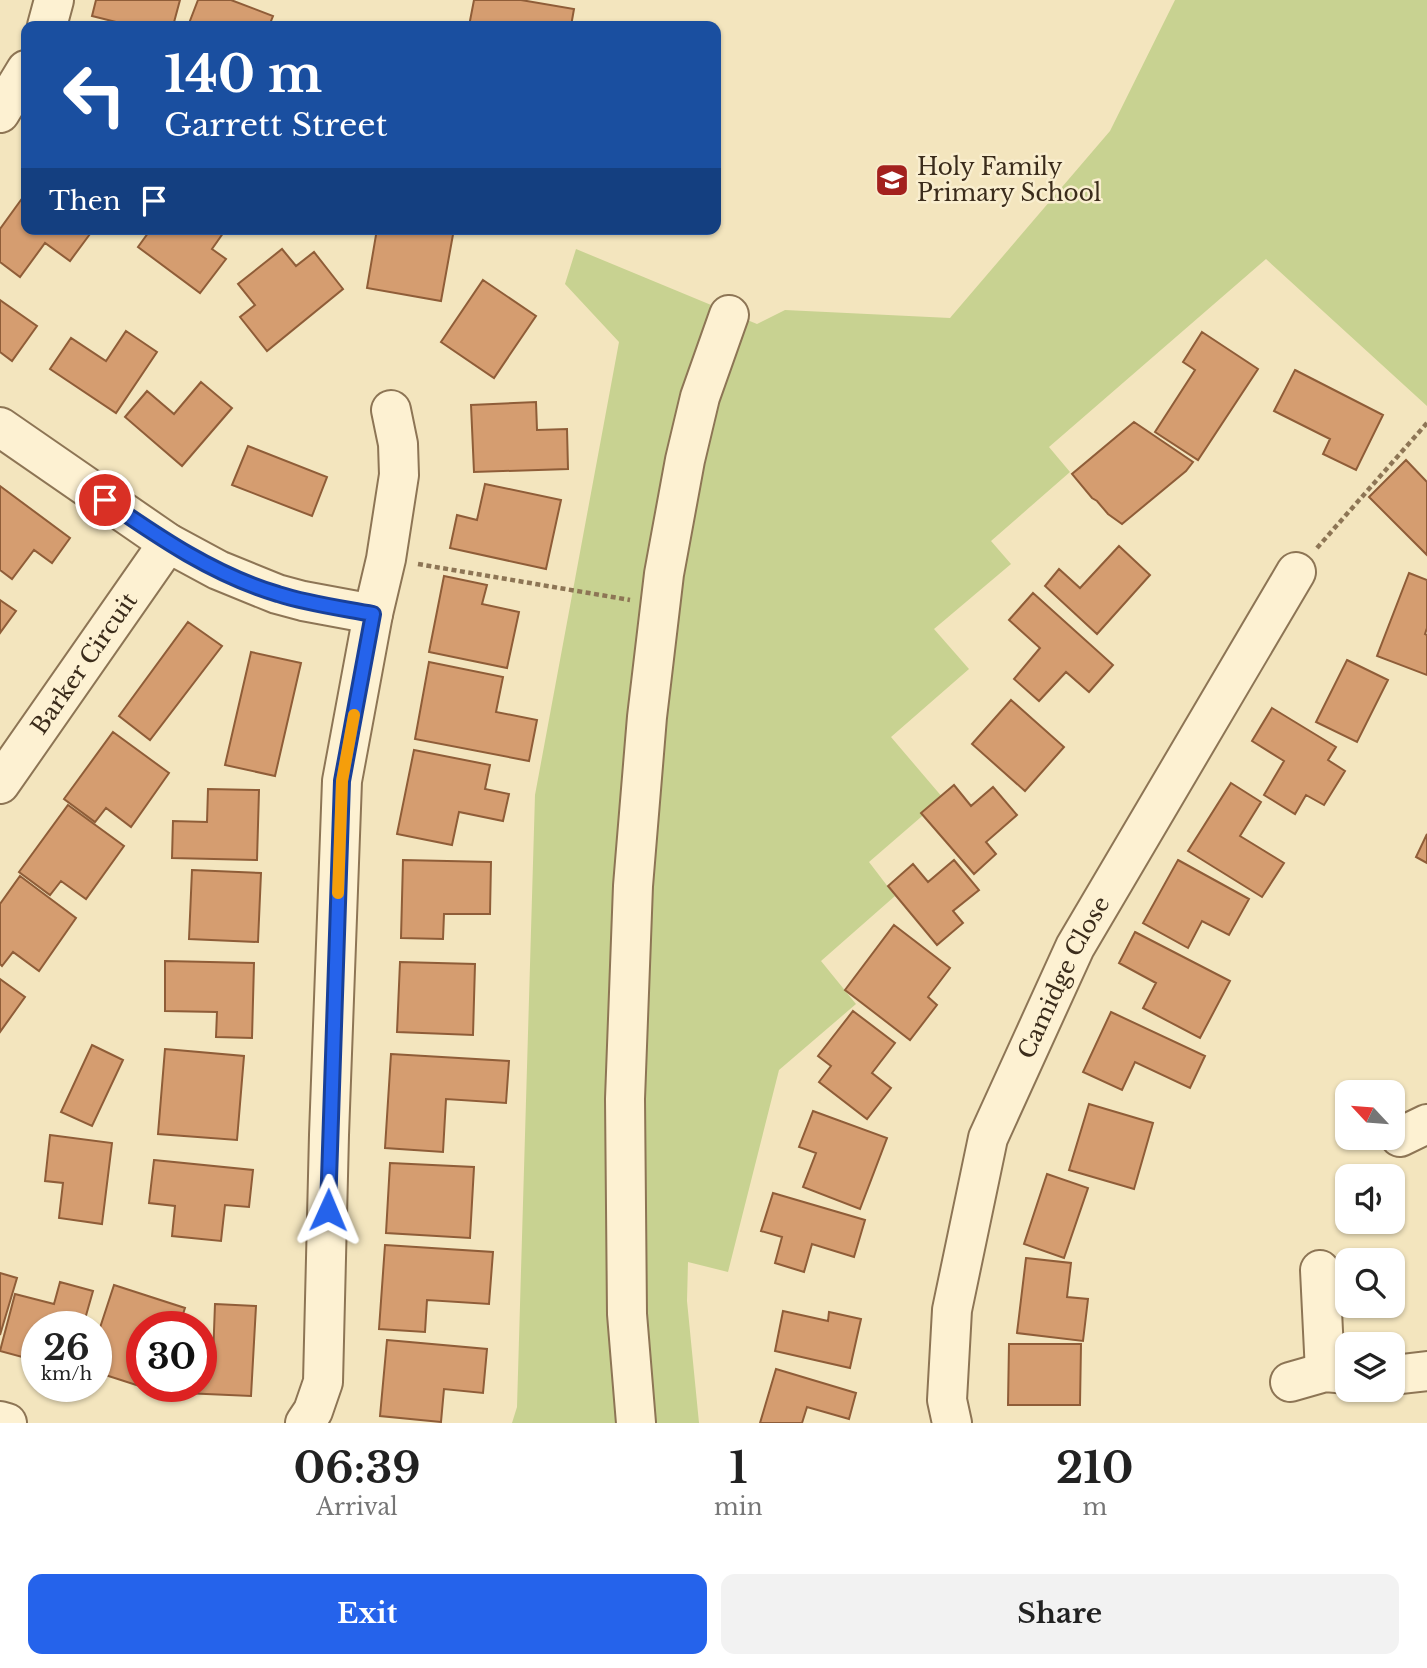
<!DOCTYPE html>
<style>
body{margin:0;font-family:"Libre Baskerville",serif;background:#f2f2f2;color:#222;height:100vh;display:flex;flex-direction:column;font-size:26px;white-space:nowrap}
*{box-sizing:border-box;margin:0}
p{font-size:23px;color:#767676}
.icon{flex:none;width:38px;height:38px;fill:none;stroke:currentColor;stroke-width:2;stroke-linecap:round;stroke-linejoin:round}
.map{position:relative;height:1423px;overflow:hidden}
.details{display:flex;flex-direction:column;background:#fff;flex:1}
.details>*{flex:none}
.guide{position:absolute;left:21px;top:21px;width:700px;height:214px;border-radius:14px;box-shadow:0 2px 5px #0004;background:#1a4fa0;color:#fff;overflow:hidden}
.needle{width:46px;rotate:296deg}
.buttons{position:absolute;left:1335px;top:1080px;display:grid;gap:14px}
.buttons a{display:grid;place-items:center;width:70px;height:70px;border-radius:14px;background:#fff;box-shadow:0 2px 5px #0004;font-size:35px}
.speed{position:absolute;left:21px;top:1311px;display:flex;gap:14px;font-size:35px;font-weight:700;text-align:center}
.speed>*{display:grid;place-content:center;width:91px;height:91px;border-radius:50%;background:#fff;box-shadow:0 2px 5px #0004;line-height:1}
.speed small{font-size:18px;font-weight:400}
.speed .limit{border:10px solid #d22;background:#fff;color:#111}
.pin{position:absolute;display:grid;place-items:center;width:60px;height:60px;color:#fff;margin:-30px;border:4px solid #fff;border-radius:50%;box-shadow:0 2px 7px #0007}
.me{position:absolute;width:77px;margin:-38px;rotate:1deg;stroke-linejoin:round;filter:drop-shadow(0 0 5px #0008)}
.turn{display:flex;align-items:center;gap:24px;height:147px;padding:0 28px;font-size:32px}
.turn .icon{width:91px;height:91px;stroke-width:2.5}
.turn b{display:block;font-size:49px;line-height:60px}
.then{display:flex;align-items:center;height:66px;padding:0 28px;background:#0003;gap:14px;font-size:26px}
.eta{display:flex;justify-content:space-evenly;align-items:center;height:119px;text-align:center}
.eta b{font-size:42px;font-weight:800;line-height:49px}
.button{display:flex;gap:14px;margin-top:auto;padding:14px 28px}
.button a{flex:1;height:80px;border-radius:14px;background:#2563eb;color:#fff;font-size:28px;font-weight:800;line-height:80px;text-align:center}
.button a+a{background:#f2f2f2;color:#222}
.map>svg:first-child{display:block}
.green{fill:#c8d291}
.building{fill:#d59d70;stroke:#8f5d38;stroke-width:2}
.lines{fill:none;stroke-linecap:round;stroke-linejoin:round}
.minor-casing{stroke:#8d7555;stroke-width:42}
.path{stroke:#8d7555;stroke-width:4.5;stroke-dasharray:5 3.5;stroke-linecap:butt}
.minor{stroke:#fdf1d2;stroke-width:38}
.route-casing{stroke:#184099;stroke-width:18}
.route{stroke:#2563eb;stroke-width:12}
.slow{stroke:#f59e0b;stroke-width:12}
.labels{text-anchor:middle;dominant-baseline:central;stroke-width:5;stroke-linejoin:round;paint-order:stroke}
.poi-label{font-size:23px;fill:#3b2c1b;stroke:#f9eecf;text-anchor:start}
.street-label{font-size:23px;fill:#3b2c1b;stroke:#f9eecf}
</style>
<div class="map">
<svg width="1427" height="1423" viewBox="0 0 1427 1423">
<rect width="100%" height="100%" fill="#f3e5be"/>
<path class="green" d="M1175,0h252v406l-161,-147 -217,188 21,25 -79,69 20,23 -77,65 35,40 -78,68 52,61 -74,64 26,34 -74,65 35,43 -77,66 -51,202 -40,-10 -1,39 12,122h-187l5,-16 18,-612 84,-453 -54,-58 11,-35 181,75 28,-14 165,8 160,-187z"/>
<path class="building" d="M96,0h84l-7,26h-41l-40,-10z
M198,0h33l42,16 -4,10h-81z
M474,0h47l53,9 -3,17h-102z
M26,193v36h58l6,5 -20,27 -25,-18 -25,34 -20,-15v-33z
M151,229h75l-14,20 14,10 -26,34 -62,-46z
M377,229l23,3v-3h54l-13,72 -74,-13z
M282,249l14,17 18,-14 29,37 -76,62 -27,-34 15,-12 -17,-21z
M483,280l53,36 -42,62 -53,-36z
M0,300l37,26 -25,35 -12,-9z
M126,331l31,21 -41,61 -66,-44 21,-31 35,23z
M1202,332l56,37 -60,91 -43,-28 40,-62 -12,-8z
M1295,370l88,45 -27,55 -33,-16 7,-15 -56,-28z
M201,382l31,26 -50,58 -57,-49 22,-26 27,23z
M536,402l1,28 30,-1 1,40 -94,3 -3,-67z
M1134,422l59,40 -7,9 -64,53 -14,-10 -11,-13 -5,-3 -20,-24z
M248,446l79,31 -15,39 -80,-31z
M1406,460l21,22v73l-58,-58z
M485,484l76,16 -15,69 -96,-21 7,-33 20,5z
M0,486l70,52 -18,25 -18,-13 -22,29 -12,-9z
M1119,546l31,29 -53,59 -52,-48 14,-17 21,19z
M1409,573l18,7v48l-2,6 2,1v40l-50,-19z
M444,576l43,9 -5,19 37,8 -12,56 -78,-16z
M1033,593l80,72 -24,27 -23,-20 -27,29 -25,-22 26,-31 -31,-28z
M0,600l16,11 -16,22z
M188,622l34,24 -72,94 -31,-24z
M251,652l50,11 -26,113 -50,-11z
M1347,660l41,20 -31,62 -41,-20z
M429,662l74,15 -7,35 41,8 -8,41 -114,-22z
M1011,700l53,47 -39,44 -53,-47z
M1272,708l64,39 -8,13 17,11 -21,34 -18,-10 -11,19 -31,-19 20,-34 -32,-20z
M113,732l56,41 -38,54 -25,-19 -11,14 -31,-23z
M414,750l76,15 -5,24 24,5 -6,27 -44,-9 -7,33 -55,-11z
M1231,783l30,19 -21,34 44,27 -22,34 -74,-46z
M954,785l17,21 22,-19 24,28 -31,27 10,12 -22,20 -53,-61z
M208,789l51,1 -2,70 -85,-2 1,-37 34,1z
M68,805l56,41 -38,53 -25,-18 -11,14 -31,-23z
M1427,834v29l-11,-6z
M403,860l88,2 -1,52h-46l-1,25 -42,-1z
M954,860l25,30 -26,21 10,12 -26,22 -49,-59 25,-22 15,18z
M1178,860l71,39 -20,36 -27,-14 -14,27 -45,-25z
M192,870l69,3 -3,69 -69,-3z
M20,876l56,42 -37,53 -26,-19 -11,14 -2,-2v-60z
M894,925l56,43 -22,29 9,8 -27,35 -65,-50z
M1135,932l95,49 -30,57 -57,-30 13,-25 -37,-20z
M165,961l89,2 -2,75 -36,-1 1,-25 -52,-1z
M400,962l75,2 -2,71 -76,-3z
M0,979l25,18 -25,35z
M853,1011l42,32 -23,30 19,15 -24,31 -48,-37 12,-16 -13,-10z
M1111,1012l94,44 -15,32 -55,-26 -13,28 -39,-18z
M92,1045l31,15 -31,66 -31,-14z
M165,1049l79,7 -7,84 -79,-6z
M391,1054l118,7 -3,42 -60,-4 -3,53 -58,-4z
M1089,1104l64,19 -19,66 -65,-19z
M813,1111l74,27 -27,71 -57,-22 13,-34 -17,-6z
M50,1135l62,8 -10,81 -43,-6 4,-35 -18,-2z
M154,1160l99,10 -4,37 -24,-2 -4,36 -49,-5 3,-30 -26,-3z
M390,1163l84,4 -4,71 -84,-5z
M1047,1174l41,14 -24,70 -40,-14z
M773,1193l92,27 -11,37 -42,-13 -8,28 -29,-9 7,-26 -21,-6z
M385,1245l108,7 -4,52 -62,-4 -2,32 -46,-3z
M1026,1258l45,5 -4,34 21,2 -5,42 -66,-8z
M0,1273l17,5 -17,57z
M60,1282l33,9 -10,35h-46v35l-37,-10 15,-57 39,10z
M114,1285l71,23 -6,18h-37v60h18l-2,6 -62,-20v-32z
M215,1304l41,2 -5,90 -67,-3 1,-7h16v-29l12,1z
M783,1311l45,10 1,-9 32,7 -11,49 -75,-17z
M387,1340l100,9 -4,44 -39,-4 -3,33 -61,-6z
M1009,1344h72l-1,61h-72z
M776,1369l80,24 -7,26 -42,-12 -5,16h-42z"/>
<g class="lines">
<g class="minor-casing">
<g id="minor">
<path d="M47,26l7,-26"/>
<path d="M0,113l26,-43"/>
<path d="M0,427l168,116 50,27 59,24 26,7 70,13"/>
<path id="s1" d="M0,784l168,-241"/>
<path d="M1400,1137l27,-13"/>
<path d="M1320,1270l5,102"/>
<path d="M1393,1375l34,-4"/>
<path d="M1290,1382l35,-10 23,2"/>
<path d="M0,1421l7,2"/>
<path d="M305,1423l8,-12 10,-29 6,-247 13,-354 31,-167 13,-55 13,-84 -1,-31 -7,-34"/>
<path d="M636,1423l-9,-109 -2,-215 8,-213 14,-169 17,-143 21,-114 15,-63 29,-82"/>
<path id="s2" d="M952,1423l-5,-23 5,-90 36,-172 87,-191 221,-375"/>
</g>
</g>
<path class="path" d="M1317,548l110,-125
M418,564l212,36"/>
<use href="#minor" class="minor"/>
</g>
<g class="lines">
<g class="route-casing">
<path id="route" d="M105,500c55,38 109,75 173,94 31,10 63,14 95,20l-31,167 -14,429"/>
</g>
<use href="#route" class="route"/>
<path class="slow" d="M338,893l4,-112 12,-66"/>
</g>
<defs>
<g id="school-square" transform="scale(1.75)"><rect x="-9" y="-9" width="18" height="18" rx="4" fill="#a3211e" stroke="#f9eecf"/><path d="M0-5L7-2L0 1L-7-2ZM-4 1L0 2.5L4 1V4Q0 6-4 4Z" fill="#fff"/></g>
</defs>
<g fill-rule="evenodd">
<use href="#school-square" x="892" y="180"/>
</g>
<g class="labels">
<g class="poi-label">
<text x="917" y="167">Holy Family<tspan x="917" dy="26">Primary School</tspan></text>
</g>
<g class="street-label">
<text stroke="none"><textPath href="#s1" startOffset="147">Barker Circuit</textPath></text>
<text stroke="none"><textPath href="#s2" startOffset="467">Camidge Close</textPath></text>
</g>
</g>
</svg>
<div class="buttons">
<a><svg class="needle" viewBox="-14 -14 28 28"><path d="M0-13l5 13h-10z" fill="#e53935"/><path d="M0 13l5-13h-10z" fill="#767676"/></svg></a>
<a><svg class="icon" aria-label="sound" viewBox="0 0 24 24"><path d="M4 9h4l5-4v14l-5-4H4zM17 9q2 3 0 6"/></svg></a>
<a><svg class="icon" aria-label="search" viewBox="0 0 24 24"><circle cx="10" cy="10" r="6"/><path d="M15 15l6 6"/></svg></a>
<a><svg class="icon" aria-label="layers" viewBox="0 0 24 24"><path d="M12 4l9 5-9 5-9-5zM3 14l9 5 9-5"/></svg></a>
</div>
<div class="speed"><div>26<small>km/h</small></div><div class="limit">30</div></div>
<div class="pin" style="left:105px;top:500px;background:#d93025"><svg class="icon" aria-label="arrive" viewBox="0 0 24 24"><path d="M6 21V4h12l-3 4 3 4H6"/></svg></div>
<svg class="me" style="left:328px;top:1210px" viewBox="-20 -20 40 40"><path d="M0-17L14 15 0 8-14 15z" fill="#2563eb" stroke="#fff" stroke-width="4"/></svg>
<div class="guide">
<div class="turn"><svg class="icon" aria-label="left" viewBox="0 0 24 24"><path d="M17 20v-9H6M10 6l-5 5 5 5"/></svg><div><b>140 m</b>Garrett Street</div></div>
<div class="then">Then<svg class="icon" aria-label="arrive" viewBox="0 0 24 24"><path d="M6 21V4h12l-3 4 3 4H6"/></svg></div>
</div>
</div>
<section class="details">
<div class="eta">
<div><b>06:39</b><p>Arrival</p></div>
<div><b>1</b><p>min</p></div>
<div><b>210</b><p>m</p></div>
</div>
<div class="button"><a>Exit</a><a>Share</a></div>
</section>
